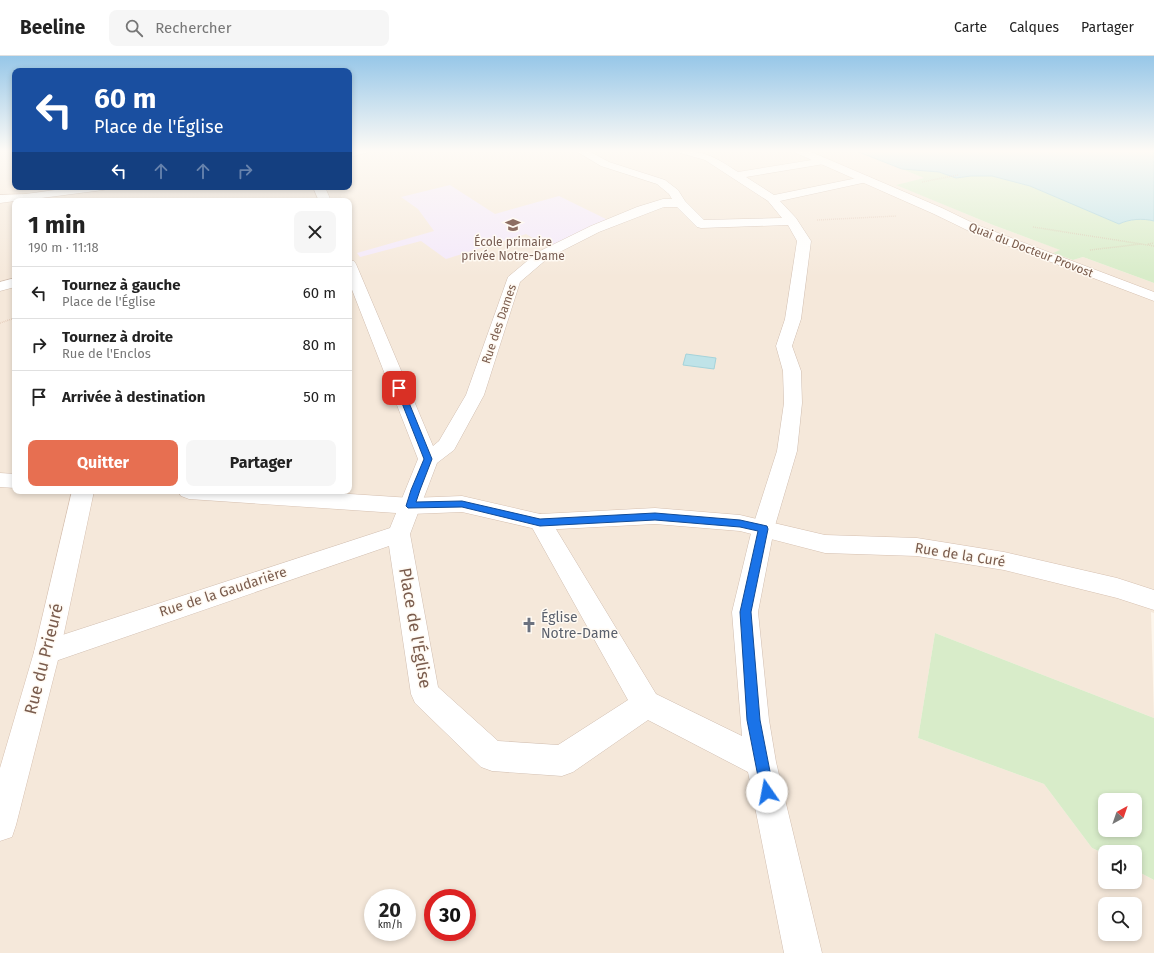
<!DOCTYPE html>
<html lang="fr">
<meta charset="utf-8">
<style>
body{margin:0;font-family:"Fira Sans",sans-serif;background:#f6f6f6;color:#222;height:100vh;display:flex;flex-direction:column;font-size:15px;white-space:nowrap}
*{box-sizing:border-box;margin:0}
p{font-size:13px;color:#767676}
.icon{flex:none;width:22px;height:22px;fill:none;stroke:currentColor;stroke-width:2;stroke-linecap:round;stroke-linejoin:round}
.map{position:relative;flex:1;overflow:hidden}
.details{position:absolute;left:12px;top:142px;width:340px;height:296px;display:flex;flex-direction:column;background:#fff;border-radius:8px;box-shadow:0 2px 6px #0003}
.details>*{flex:none}
.guide{position:absolute;left:12px;top:12px;width:340px;height:122px;border-radius:8px;box-shadow:0 2px 6px #0003;background:#1a4fa0;color:#fff;overflow:hidden}
.needle{width:26px;rotate:40deg}
.buttons{position:absolute;left:1098px;top:737px;display:grid;gap:8px}
.buttons a{display:grid;place-items:center;width:44px;height:44px;border-radius:8px;background:#fff;box-shadow:0 2px 6px #0003;font-size:20px}
.speed{position:absolute;left:364px;top:833px;display:flex;gap:8px;font-size:20px;font-weight:700;text-align:center}
.speed>*{display:grid;place-content:center;width:52px;height:52px;border-radius:50%;background:#fff;box-shadow:0 2px 6px #0003;line-height:1}
.speed small{font-size:10px;font-weight:400}
.speed .limit{border:6px solid #d22;background:#fff;color:#111}
.pin{position:absolute;display:grid;place-items:center;width:34px;height:34px;color:#fff;margin:-17px;border-radius:8px;box-shadow:0 2px 6px #0006}
.me{position:absolute;width:44px;margin:-22px;rotate:348deg;stroke-linejoin:round;filter:drop-shadow(0 0 3px #0008)}
.turn{display:flex;align-items:center;gap:14px;height:84px;padding:0 16px;font-size:18px}
.turn .icon{width:52px;height:52px;stroke-width:2.5}
.turn b{display:block;font-size:28px;line-height:34px}
.lanes{display:flex;align-items:center;height:38px;padding:0 16px;background:#0003;justify-content:center;gap:20px;direction:ltr}
.lanes .off{opacity:.35}
.round{display:grid;place-items:center;flex:none;width:42px;height:42px;border-radius:8px;background:#f6f6f6}
.head{display:flex;align-items:center;justify-content:space-between;height:68px;padding:0 16px}
h1{font-size:24px;font-weight:700;line-height:30px}
.primary-button{display:flex;gap:8px;margin-top:auto;padding:8px 16px}
.primary-button a{flex:1;height:46px;border-radius:8px;background:#e76f51;color:#fff;font-size:16px;font-weight:700;line-height:46px;text-align:center}
.primary-button a+a{background:#f6f6f6;color:#222}
ul{padding:0;list-style:none}
li{display:flex;align-items:center;gap:12px;height:52px;padding:0 16px;border-top:1px solid #e0e0e0}
li div{flex:1}
li b{display:block;font-size:15px}
li em{font-style:normal}
header{display:flex;align-items:center;gap:24px;box-sizing:border-box;height:56px;padding:0 20px;background:#fff;border-bottom:1px solid #e0e0e0}
header strong{font-size:19px}
nav{display:flex;gap:22px;margin-inline-start:auto;font-size:14px}
.search{width:280px;height:36px;background:#f6f6f6;display:flex;align-items:center;gap:10px;box-sizing:border-box;padding:0 14px;border-radius:8px;color:#767676;font-size:15px}
.map>svg:first-child{display:block}
.residential{fill:#f5e8da;fill-rule:evenodd}
.education{fill:#f3e8fa}
.green{fill:#d8ecc9;fill-rule:evenodd}
.water{fill:#bfe3e8;stroke:#a5d3da}
.lines{fill:none;stroke-linecap:round;stroke-linejoin:round}
.street-casing{stroke:#d1beb0;stroke-width:1}
.secondary-casing{stroke:#d6c0b0;stroke-width:1}
.path{stroke:#d9b8a5;stroke-width:1.5;stroke-dasharray:0.5 1.5;stroke-linecap:butt}
.street{fill:#fff;fill-rule:evenodd}
.secondary{fill:#fff;fill-rule:evenodd}
.route{fill:#1a73e8;stroke:#114b97}
.labels{text-anchor:middle;dominant-baseline:central;stroke-width:3;stroke-linejoin:round;paint-order:stroke}
.far-education-label{font-size:12px;fill:#785e54;stroke:#fffaf3}
.far-street-label{font-size:12px;fill:#7a5c4d;stroke:#fffaf3}
.street-label{font-size:14px;fill:#7a5c4d;stroke:#fffaf3}
.worship-label{font-size:14px;fill:#5b616d;stroke:#fffaf3;text-anchor:start}
.near-street-label{font-size:17px;fill:#7a5c4d;stroke:#fffaf3}
</style>
<header>
<strong>Beeline</strong>
<div class="search"><svg class="icon" aria-label="search" viewBox="0 0 24 24"><circle cx="10" cy="10" r="6"/><path d="M15 15l6 6"/></svg>Rechercher</div>
<nav><a>Carte</a><a>Calques</a><a>Partager</a></nav>
</header>
<div class="map">
<svg width="1154" height="897" viewBox="0 0 1154 897">
<rect width="100%" height="100%" fill="#fdf6ec"/>
<path class="residential" d="M0,95h15v36h334v-36h507l69,27 -28,7 96,40 68,25 -7,3 19,7 10,-3 71,26v330l-3,-1 3,106 -219,-85 -17,105 126,46 48,64 13,6v28h30v-12l19,10v73h-1154zM15,145h334v290h-334zM373,842h34v34h-34zM433,842h34v34h-34zM1105,848h30v30h-30z"/>
<path class="education" d="M450,129l45,29 64,-18 49,24 -58,28 -24,-14 -80,25 -25,-18 -61,16 -3,-4 77,-22 -16,-22 -17,-12z"/>
<path class="green" d="M902,113l37,3 17,6 15,-2h21l38,10 89,38c10,-5 24,-6 35,-3v62l-71,-26 -10,3 -20,-7 7,-3 -67,-25 -97,-40 28,-7z
M935,577l219,85v162l-19,-10v-18h-30v2l-13,-6 -48,-64 -126,-46zM1105,744h30v30h-30z"/>
<path class="water" d="M856,95h298v70c-11,-3 -25,-2 -35,3l-89,-38 -38,-10h-21l-15,2 -17,-6 -37,-3z
M686,298l30,4 -2,11 -31,-4z"/>
<g class="lines">
<g class="street-casing">
<path id="street" d="M349,95h18l-1,2 -17,4z
M576,95h13l20,11 56,18 13,10 7,11 19,19 78,-2 -14,-17 -63,-41 -25,-7 -1,-2c28,0 37,7 59,21l86,-14 5,3 -5,3 -78,13 28,18 93,-19 6,3 -6,3 -87,19 16,17 15,23 -10,78 -9,27 9,25 1,32 -5,48 -23,78 -16,83 11,108 7,42 46,191h-38l-36,-181 -100,-52 -75,52 -11,4 -70,-5 -11,-4 -66,-64 -4,-9 -22,-148 -342,118 -10,-4 -3,-8 3,-8 10,-4 343,-112 28,-69 -69,-177v-22l5,1 2,3 77,182 6,-5 27,-46 42,-118 30,-25 53,-26 46,-19 26,-8h9l-3,-5 -12,-10 -56,-18zM664,151h13l20,20 4,1 87,-3 9,16 -12,78 -9,27 7,25 1,32 -7,48 -25,78 -20,83 10,124 -86,-42 -108,-178 -8,-2 -8,2 -3,6 99,178 -70,45 -60,-4 -60,-54 -28,-153 27,-71 17,-13 30,-55 36,-113 28,-24 51,-26z
M77,131h32l-2,2 -4,1 -77,10 -4,-1 -2,-2 2,-2 4,-1z
M313,131h12l6,14h-12z
M15,222v9l-15,4v-9z"/>
</g>
<g class="secondary-casing">
<path id="secondary" d="M795,95h14l133,57 35,17 177,67v9l-185,-70 -35,-17 -138,-61z
M26,138l4,1 2,2 -2,2 -30,4v-8z
M0,417l15,1v14l-15,-1z
M72,435h22l-34,161 -44,173 -4,12 -12,4v-73l34,-116z
M178,435h126l107,7 51,-2 78,18 115,-6 85,7 85,20 92,3 87,14 113,26 37,12v20l-37,-12 -113,-28 -87,-14 -92,-3 -85,-22 -85,-7 -115,6 -78,-18 -51,2 -222,-15 -8,-3z"/>
</g>
<path class="path" d="M922,126l36,-7
M817,164l79,-4
M1033,171l121,19
M1148,188l6,-1
M1090,194l51,-6
M0,267l15,-5"/>
<use href="#street" class="street"/>
<use href="#secondary" class="secondary"/>
</g>
<linearGradient id="sky" x2="0" y2="1"><stop stop-color="#97c7e8"/><stop offset="0.43" stop-color="#fefbf6"/><stop offset="1" stop-color="#fefbf6" stop-opacity="0"/></linearGradient>
<rect width="1154" height="221" fill="url(#sky)"/>
<path class="route" d="M397,330h2l4,2 29,71 -12,31 -4,12 46,-1 78,18 115,-6 85,7 27,6 1,3 -17,83 9,108 14,72 -2,5 -5,2 -4,-2 -2,-5 -14,-72 -7,-108 18,-81 -18,-4 -85,-7 -115,6 -78,-19 -54,1 -2,-2 5,-16 13,-31 -28,-71z"/>
<defs>
<g id="school-bare" transform="scale(1.2)"><path d="M0-5L7-2L0 1L-7-2ZM-4 1L0 2.5L4 1V4Q0 6-4 4Z" fill="#8d6e63" stroke="#fffaf3" stroke-width="2.5" paint-order="stroke"/></g>
<g id="church-bare" transform="scale(1.2)"><path d="M-1.2-6h2.4v3.5h3.3v2.4h-3.3V6h-2.4V-.1h-3.3v-2.4h3.3Z" fill="#6b7280" stroke="#fffaf3" stroke-width="2.5" paint-order="stroke"/></g>
</defs>
<g fill-rule="evenodd">
<use href="#school-bare" x="513" y="169"/>
<use href="#church-bare" x="529" y="569"/>
</g>
<g class="labels">
<g class="far-education-label">
<text x="513" y="186">École primaire<tspan x="513" dy="14">privée Notre-Dame</tspan></text>
</g>
<g class="far-street-label">
<text transform="translate(1031 194) rotate(21)">Quai du Docteur Provost</text>
<text transform="translate(499 268) rotate(-71)">Rue des Dames</text>
</g>
<g class="street-label">
<text transform="translate(960 499) rotate(9)">Rue de la Curé</text>
<text transform="translate(223 536) rotate(-18)">Rue de la Gaudarière</text>
</g>
<g class="worship-label">
<text x="541" y="561">Église<tspan x="541" dy="16">Notre-Dame</tspan></text>
</g>
<g class="near-street-label">
<text transform="translate(415 572) rotate(80)">Place de l'Église</text>
<text transform="translate(44 603) rotate(-76)">Rue du Prieuré</text>
</g>
</g>
</svg>
<div class="buttons">
<a><svg class="needle" viewBox="-14 -14 28 28"><path d="M0-13l5 13h-10z" fill="#e53935"/><path d="M0 13l5-13h-10z" fill="#767676"/></svg></a>
<a><svg class="icon" aria-label="sound" viewBox="0 0 24 24"><path d="M4 9h4l5-4v14l-5-4H4zM17 9q2 3 0 6"/></svg></a>
<a><svg class="icon" aria-label="search" viewBox="0 0 24 24"><circle cx="10" cy="10" r="6"/><path d="M15 15l6 6"/></svg></a>
</div>
<div class="speed"><div>20<small>km/h</small></div><div class="limit">30</div></div>
<div class="pin" style="left:399px;top:332px;background:#d93025"><svg class="icon" aria-label="arrive" viewBox="0 0 24 24"><path d="M6 21V4h12l-3 4 3 4H6"/></svg></div>
<svg class="me" style="left:767px;top:736px" viewBox="-20 -20 40 40"><circle r="19" fill="#fff"/><path d="M0-13L10 11 0 6-10 11z" fill="#1a73e8"/></svg>
<div class="guide">
<div class="turn"><svg class="icon" aria-label="left" viewBox="0 0 24 24"><path d="M17 20v-9H6M10 6l-5 5 5 5"/></svg><div><b>60 m</b>Place de l'Église</div></div>
<div class="lanes"><svg class="icon" aria-label="left" viewBox="0 0 24 24"><path d="M17 20v-9H6M10 6l-5 5 5 5"/></svg><svg class="icon off" aria-label="ahead" viewBox="0 0 24 24"><path d="M12 20V5M6 11l6-6 6 6"/></svg><svg class="icon off" aria-label="ahead" viewBox="0 0 24 24"><path d="M12 20V5M6 11l6-6 6 6"/></svg><svg class="icon off" aria-label="right" viewBox="0 0 24 24"><path d="M7 20v-9h11M14 6l5 5-5 5"/></svg></div>
</div>
<section class="details">
<div class="head"><div><h1>1 min</h1><p>190 m · 11:18</p></div><a class="round"><svg class="icon" aria-label="close" viewBox="0 0 24 24"><path d="M6 6l12 12M18 6L6 18"/></svg></a></div>
<ul>
<li><svg class="icon" aria-label="left" viewBox="0 0 24 24"><path d="M17 20v-9H6M10 6l-5 5 5 5"/></svg><div><b>Tournez à gauche</b><p>Place de l'Église</p></div><em>60 m</em></li>
<li><svg class="icon" aria-label="right" viewBox="0 0 24 24"><path d="M7 20v-9h11M14 6l5 5-5 5"/></svg><div><b>Tournez à droite</b><p>Rue de l'Enclos</p></div><em>80 m</em></li>
<li><svg class="icon" aria-label="arrive" viewBox="0 0 24 24"><path d="M6 21V4h12l-3 4 3 4H6"/></svg><div><b>Arrivée à destination</b></div><em>50 m</em></li>
</ul>
<div class="primary-button"><a>Quitter</a><a>Partager</a></div>
</section>
</div>
